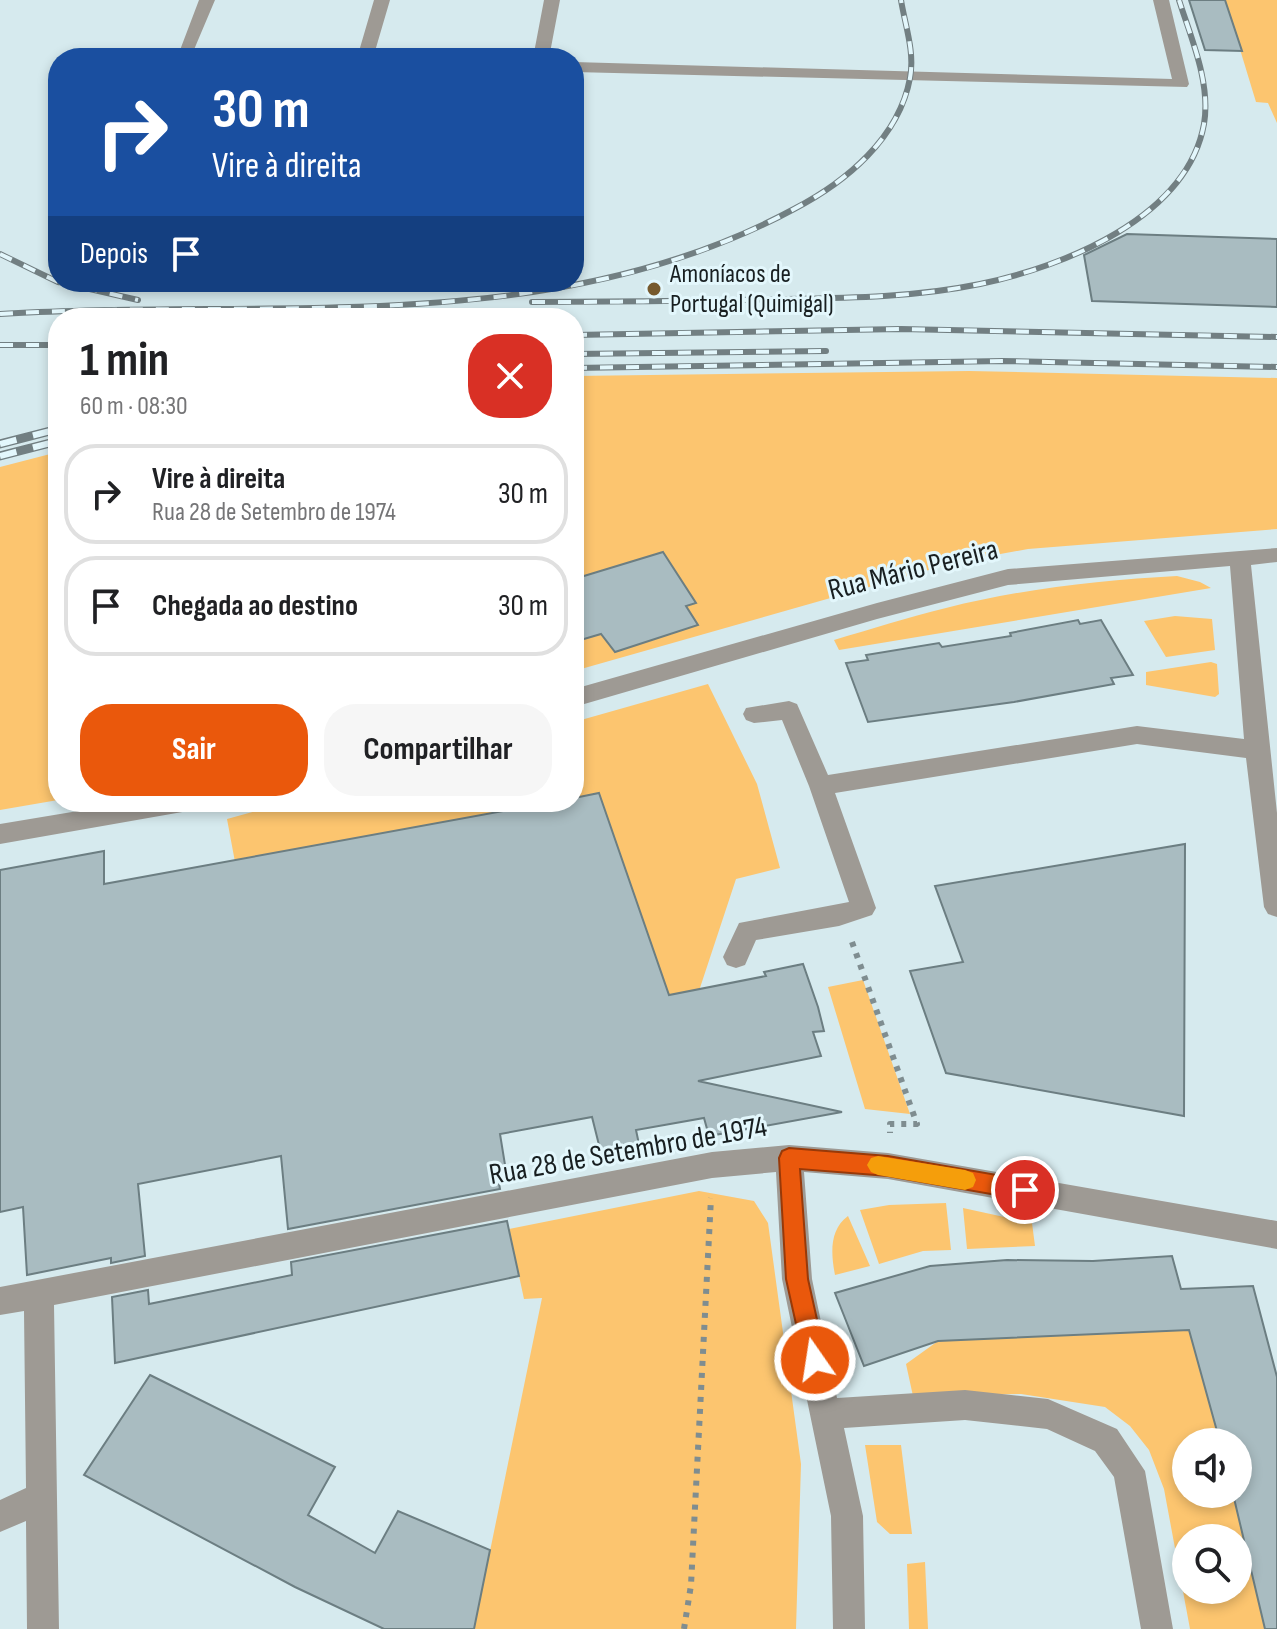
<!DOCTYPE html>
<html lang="pt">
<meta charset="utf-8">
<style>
body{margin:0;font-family:"Sofia Sans Condensed",sans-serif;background:#f6f6f6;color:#202124;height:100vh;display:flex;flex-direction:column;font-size:30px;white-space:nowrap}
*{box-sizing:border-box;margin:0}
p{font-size:26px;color:#757577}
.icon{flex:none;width:44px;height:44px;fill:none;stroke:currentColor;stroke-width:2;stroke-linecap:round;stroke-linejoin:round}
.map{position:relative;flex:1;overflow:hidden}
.panel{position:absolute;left:48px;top:308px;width:536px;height:504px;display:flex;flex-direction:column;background:#fff;border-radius:32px;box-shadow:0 4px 12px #0003}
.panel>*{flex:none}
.top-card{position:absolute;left:48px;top:48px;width:536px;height:244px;border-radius:32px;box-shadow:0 4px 12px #0003;background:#1a4fa0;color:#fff;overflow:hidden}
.buttons{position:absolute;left:1172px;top:1428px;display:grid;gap:16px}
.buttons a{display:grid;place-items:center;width:80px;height:80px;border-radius:50%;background:#fff;box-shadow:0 4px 12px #0003;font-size:40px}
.pin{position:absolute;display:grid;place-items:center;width:68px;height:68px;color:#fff;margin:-34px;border:4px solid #fff;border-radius:50%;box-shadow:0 2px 8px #0007}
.me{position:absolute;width:88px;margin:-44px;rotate:347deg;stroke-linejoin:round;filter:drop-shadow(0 0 6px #0008)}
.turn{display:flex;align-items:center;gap:28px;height:168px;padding:0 32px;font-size:36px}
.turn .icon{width:104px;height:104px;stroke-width:2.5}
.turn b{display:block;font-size:56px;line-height:68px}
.then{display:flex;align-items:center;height:76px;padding:0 32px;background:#0003;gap:16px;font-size:30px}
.round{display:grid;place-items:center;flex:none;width:84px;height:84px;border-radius:32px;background:#f6f6f6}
.overview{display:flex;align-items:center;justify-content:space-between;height:136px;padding:0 32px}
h1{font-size:48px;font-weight:700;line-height:60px}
.cta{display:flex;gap:16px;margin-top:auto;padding:16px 32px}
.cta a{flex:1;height:92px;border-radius:32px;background:#ea580c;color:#fff;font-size:32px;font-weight:700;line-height:92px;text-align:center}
.cta a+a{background:#f6f6f6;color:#202124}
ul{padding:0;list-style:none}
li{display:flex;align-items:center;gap:24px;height:100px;margin:0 16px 12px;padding:0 16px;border:4px solid #e0e0e0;border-radius:32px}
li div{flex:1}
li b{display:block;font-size:30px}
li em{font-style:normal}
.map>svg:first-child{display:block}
.green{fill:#fcc56f;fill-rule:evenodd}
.building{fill:#a9bcc1;stroke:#6c7e82;stroke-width:2}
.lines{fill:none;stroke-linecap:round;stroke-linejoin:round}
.path{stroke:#7f8d90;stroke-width:6;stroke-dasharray:5 7;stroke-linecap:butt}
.street{fill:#9e9a94;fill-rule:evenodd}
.rail-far1-casing{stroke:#727f82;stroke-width:6}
.rail-casing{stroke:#727f82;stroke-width:9}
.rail-far1{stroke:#e3f7fc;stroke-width:4;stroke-dasharray:13;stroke-linecap:butt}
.rail{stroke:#e3f7fc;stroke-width:6;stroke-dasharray:17;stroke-linecap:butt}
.route{fill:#ea580c;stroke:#983908;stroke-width:2}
.slow{fill:#f59e0b}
.poi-dot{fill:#775a2e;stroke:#e3f7fc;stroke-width:3}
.labels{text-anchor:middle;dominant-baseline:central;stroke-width:6;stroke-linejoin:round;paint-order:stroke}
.far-poi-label{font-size:26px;fill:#181f21;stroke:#e3f7fc;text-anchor:start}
.street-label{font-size:30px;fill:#181f21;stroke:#e3f7fc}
</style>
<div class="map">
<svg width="1277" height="1629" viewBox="0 0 1277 1629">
<rect width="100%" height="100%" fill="#d6eaee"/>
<path class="green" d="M1225,0h52v123l-9,-20 -12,-1z
M969,371l308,7v151l-249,20 -71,13 -383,109v-295z
M58,452v348l-58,10v-343z
M1177,576l23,6 11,6 -372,62 -5,-10c37,-11 75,-23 112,-32 75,-19 154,-28 231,-32z
M1175,616l37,3 3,31 -49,7 -22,-36z
M1211,662l6,2 2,30 -4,3 -69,-12v-13z
M708,684l49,100 23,84 -44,11 -43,130 -516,82 489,-103 -67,-195 -25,5v-76z
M288,802h264l-317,60 -8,-43z
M863,980l47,134 -45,-5 -37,-122z
M699,1191l55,10 14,22 33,241 -5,165h-322l68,-331 -18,1 -15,-70z
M946,1203l5,47 -28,1 -44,13 -19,-54 29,-5z
M963,1208l69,15 3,23 -68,3z
M848,1216l22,50 -35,9c-4,-21 -6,-45 13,-59z
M1189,1330l31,112h-34v52h47l32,135h-75l-26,-140 -15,-39 -19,-24 -25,-19 -84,-13 -108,2 -7,-32 32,-23zM1186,1538h52v52h-52z
M865,1445h36l11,89h-22l-13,-12z
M925,1562l3,67h-19l-2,-65z"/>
<path class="building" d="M1189,0h36l17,51 -37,-1z
M1127,234l150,5v68l-185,-6 -8,-46z
M663,552l33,51 -10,3 12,19 -83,27 -14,-18 -27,8v-63z
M1078,620l2,4 21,-4 32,55 -22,3 3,6 -100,18 -146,20 -22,-59 22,-3 -2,-5 73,-12 3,4 69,-11 -1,-3z
M599,793l70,202 97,-19 -2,-4 39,-8 15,43 6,24 -11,1 8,24 -123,25 144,31 -133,24 -5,-18 -68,12 4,19 -38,8 -10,-40 -92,17 7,43 -9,1 2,11 -212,40 -7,-73 -143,28 7,72 -34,7v-5l-84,17 -4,-68 -23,5v-342l104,-19v33l448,-82h22v-4z
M1185,844l-1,272 -238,-43 -36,-102 53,-9 -28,-76z
M507,1221l12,55 -404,87 -3,-66 36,-7 1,14 143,-29 -1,-13z
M1172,1256l9,33 72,-3 24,91v252h-12l-32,-135h5v-52h-18l-31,-112 -251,11 -74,25 -29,-73 95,-27 77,-6 86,1z
M150,1375l185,92 -27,48 67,38 23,-42 92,39 -16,79h-90l-89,-42 -211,-112z"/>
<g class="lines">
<path class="path" d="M852,942l65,182h-27v9
M684,1629l7,-44 20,-387"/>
<path class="street" d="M199,0h16l-22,52 71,1 8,5h-95z
M374,0h16l-17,58h-16z
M544,0h16l-11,58h-16z
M1153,0h16l20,84 -2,3 -613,-15v-10l598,17z
M1277,548v14l-26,3 26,248v104l-9,-3 -4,-7 -18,-149 -109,-14 -302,49 41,115 -4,7 -33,11 -83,14 -11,25 -9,3 -9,-3 -4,-8 16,-34 110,-21 -40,-116 -27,-66 -28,3 -8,-3 -3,-6 3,-6 43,-7 8,3 31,71 309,-49 107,13 -14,-173 -222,19 -131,34 -303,88v-18l303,-86 131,-34z
M132,802h68l-4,7 -8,2 -188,33v-20z
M789,1145l99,8 389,68v28l-389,-70 -84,-7 8,107 25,119 128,-8 83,9 69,30 28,42 28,158h-32l-27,-152 -19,-26 -48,-22 -82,-9 -121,8 19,88 2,113h-32l-2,-113 -49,-237 -6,-107 -64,6 -658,127 5,324h-32l-1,-108 -26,11v-32l26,-12 -2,-177 -24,4v-28l712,-135z"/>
<g class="rail-far1-casing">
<path id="rail-far1" d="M0,254l58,28
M59,282l79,18
M532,302c85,0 170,-1 255,-3 64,-1 130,-2 193,-15 83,-17 207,-66 224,-160 7,-41 -13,-86 -25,-124
M0,314c266,-17 550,27 794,-105 52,-27 105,-71 116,-131 5,-26 -5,-53 -9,-78
M574,335l327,-6 376,8
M0,345h58
M574,354l252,-3
M574,368l429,-7 274,6"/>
</g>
<g class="rail-casing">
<path id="rail" d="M0,444l58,-15
M0,456l58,-15"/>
</g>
<use href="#rail-far1" class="rail-far1"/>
<use href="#rail" class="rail"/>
</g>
<path class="route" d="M789,1148l99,8 137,24 7,3 3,7 -3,7 -7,3 -137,-24 -88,-7 8,110 18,81 -3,8 -8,3 -8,-3 -3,-8 -18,-81 -7,-121 3,-7z"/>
<path class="slow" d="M878,1156l87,14 8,3 3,7 -3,7 -8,3 -87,-15 -7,-3 -4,-7 4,-7z"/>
<circle class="poi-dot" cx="654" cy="289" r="8"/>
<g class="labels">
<g class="far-poi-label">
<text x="670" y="274">Amoníacos de<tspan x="670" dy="30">Portugal (Quimigal)</tspan></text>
</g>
<g class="street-label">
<text transform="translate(913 570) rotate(-14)">Rua Mário Pereira</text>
<text transform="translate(628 1151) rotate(-10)">Rua 28 de Setembro de 1974</text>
</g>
</g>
</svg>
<div class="buttons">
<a><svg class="icon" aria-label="sound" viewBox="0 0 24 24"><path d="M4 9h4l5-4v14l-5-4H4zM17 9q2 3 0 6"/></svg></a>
<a><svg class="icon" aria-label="search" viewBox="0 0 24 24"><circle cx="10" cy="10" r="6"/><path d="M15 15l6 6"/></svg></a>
</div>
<div class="pin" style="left:1025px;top:1190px;background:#d93025"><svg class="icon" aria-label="arrive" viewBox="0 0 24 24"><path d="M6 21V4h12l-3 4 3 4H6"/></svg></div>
<svg class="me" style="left:815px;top:1360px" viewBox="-20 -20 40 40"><circle r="17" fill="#ea580c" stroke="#fff" stroke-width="3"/><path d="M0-11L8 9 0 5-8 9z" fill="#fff"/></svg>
<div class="top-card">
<div class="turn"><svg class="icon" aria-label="right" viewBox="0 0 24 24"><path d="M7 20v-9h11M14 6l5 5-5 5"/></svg><div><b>30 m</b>Vire à direita</div></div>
<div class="then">Depois<svg class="icon" aria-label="arrive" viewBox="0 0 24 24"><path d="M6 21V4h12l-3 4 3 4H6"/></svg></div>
</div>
<section class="panel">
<div class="overview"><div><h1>1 min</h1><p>60 m · 08:30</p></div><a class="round" style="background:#d93025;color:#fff"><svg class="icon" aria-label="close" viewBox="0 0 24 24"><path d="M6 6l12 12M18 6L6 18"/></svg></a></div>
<ul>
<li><svg class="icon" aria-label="right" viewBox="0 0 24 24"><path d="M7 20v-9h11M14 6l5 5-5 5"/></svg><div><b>Vire à direita</b><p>Rua 28 de Setembro de 1974</p></div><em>30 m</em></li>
<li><svg class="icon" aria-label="arrive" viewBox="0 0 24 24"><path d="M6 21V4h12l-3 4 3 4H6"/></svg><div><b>Chegada ao destino</b></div><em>30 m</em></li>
</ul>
<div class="cta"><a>Sair</a><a>Compartilhar</a></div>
</section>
</div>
